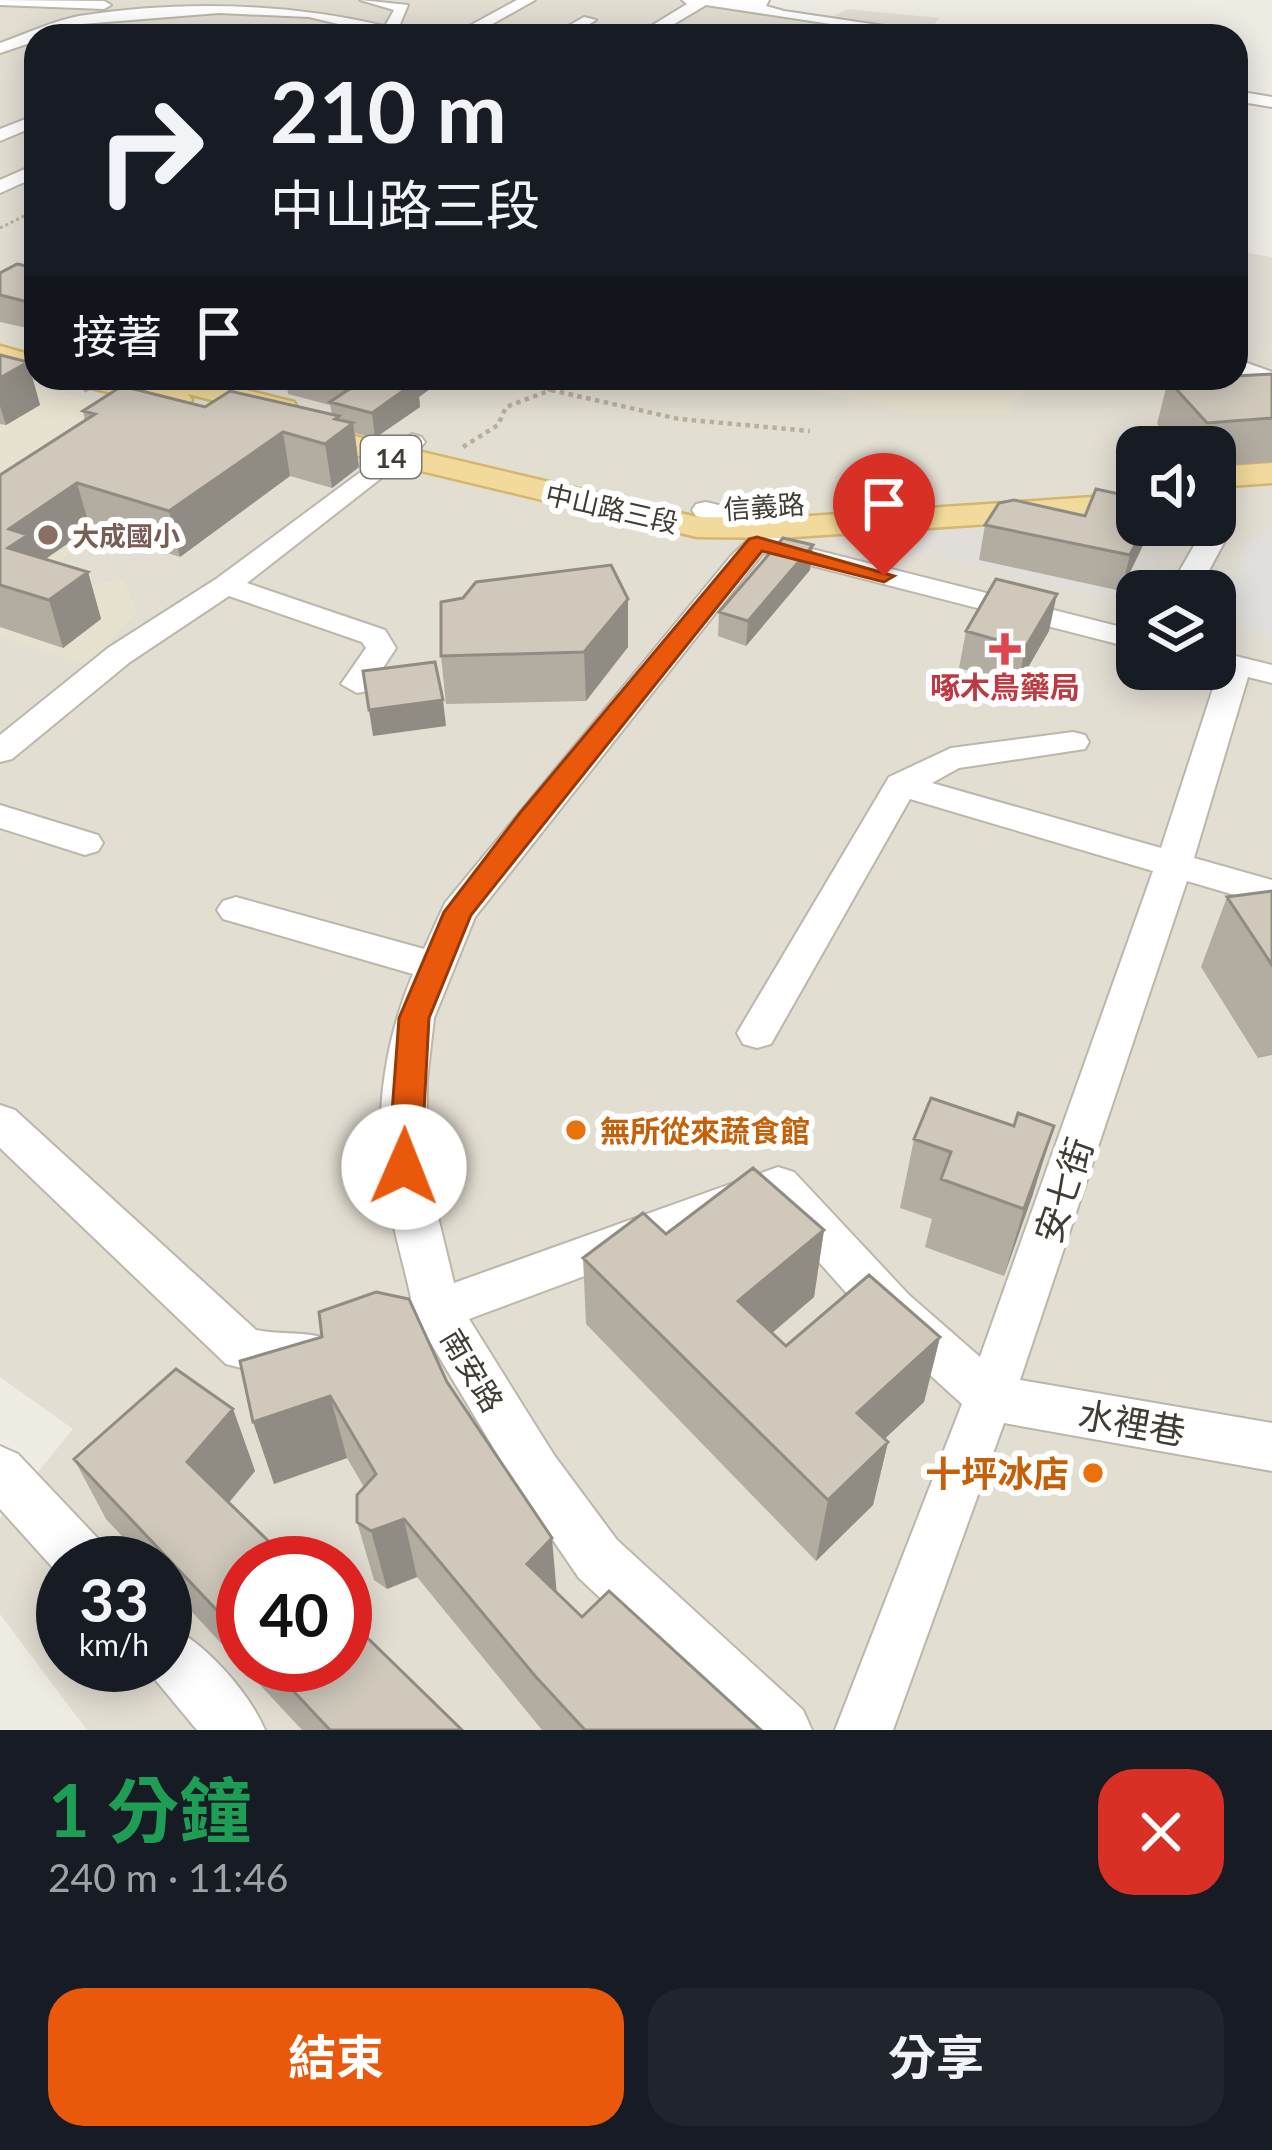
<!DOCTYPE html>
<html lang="zh-TW">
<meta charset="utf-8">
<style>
body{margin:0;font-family:Lato,"Noto Sans TC",sans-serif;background:#20242c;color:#f1f3f6;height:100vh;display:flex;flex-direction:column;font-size:45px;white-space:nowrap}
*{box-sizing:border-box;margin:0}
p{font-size:39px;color:#9ea1a6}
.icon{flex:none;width:66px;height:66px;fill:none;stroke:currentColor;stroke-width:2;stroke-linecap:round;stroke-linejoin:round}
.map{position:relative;height:1730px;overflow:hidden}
.sheet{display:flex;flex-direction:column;background:#171b24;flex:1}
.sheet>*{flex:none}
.top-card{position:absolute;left:24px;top:24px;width:1224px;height:366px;border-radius:36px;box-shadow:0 6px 30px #0003;background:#171b24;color:#f1f3f6;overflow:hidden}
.controls{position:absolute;left:1116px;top:426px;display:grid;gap:24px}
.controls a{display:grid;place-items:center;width:120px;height:120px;border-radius:24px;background:#171b24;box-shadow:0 6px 30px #0003;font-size:60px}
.speed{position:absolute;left:36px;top:1536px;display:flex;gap:24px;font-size:60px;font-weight:700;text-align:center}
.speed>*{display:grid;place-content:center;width:156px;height:156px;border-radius:50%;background:#171b24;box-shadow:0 6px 30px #0003;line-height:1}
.speed small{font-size:30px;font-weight:400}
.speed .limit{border:18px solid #d22;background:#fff;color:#111}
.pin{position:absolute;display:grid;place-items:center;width:102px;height:102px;color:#fff;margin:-123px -51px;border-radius:50% 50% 50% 0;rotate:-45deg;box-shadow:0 0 12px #0007}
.pin .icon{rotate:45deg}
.me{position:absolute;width:132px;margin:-66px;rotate:1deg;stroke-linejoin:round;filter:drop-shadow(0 0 9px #0008)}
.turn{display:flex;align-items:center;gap:42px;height:252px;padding:0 48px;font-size:54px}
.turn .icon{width:156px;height:156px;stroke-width:2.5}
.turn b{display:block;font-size:84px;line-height:102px}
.then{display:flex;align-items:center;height:114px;padding:0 48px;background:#0003;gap:24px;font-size:45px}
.round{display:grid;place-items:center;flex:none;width:126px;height:126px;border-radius:36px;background:#20242c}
.summary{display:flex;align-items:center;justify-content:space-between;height:204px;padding:0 48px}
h1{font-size:72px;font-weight:700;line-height:90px;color:#1e9e55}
.action{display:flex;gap:24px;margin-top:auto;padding:24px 48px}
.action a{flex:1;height:138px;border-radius:36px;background:#ea580c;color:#fff;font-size:48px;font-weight:700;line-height:138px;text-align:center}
.action a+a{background:#20242c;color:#f1f3f6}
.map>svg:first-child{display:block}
.residential{fill:#e3ded2;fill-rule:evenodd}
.industrial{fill:#e1ded9}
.education{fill:#e7e1cf}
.parking{fill:#e0dfdc}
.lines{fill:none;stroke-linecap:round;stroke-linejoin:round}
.minor-casing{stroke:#bcb6ab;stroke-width:4}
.major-casing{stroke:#d4b76d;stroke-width:5}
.path-far1{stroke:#b9af9b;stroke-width:3;stroke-dasharray:3 3;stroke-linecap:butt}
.path{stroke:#b9af9b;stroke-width:4.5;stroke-dasharray:4.5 4.5;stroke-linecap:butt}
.minor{fill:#fff;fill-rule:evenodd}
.major{fill:#f1da9b;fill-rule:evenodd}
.path-bridge{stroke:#b9af9b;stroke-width:4.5;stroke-dasharray:4.5 4.5;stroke-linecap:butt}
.wall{fill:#b2aca1}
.shaded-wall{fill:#918c83}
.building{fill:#cfc8bb;stroke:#918c83;stroke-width:3}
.route{fill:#ea580c;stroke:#983908;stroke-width:3}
.education-dot{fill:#8d6e63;stroke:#fff;stroke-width:4.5}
.health-dot{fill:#e0444e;stroke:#fff;stroke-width:4.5}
.food-dot{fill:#e8710a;stroke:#fff;stroke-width:4.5}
.labels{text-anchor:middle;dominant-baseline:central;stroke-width:12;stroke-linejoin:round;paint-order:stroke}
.shield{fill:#fff;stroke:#7a7671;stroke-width:3}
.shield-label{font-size:27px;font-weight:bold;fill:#413c34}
.far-street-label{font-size:27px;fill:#413c34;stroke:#fff}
.far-education-label{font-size:27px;font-weight:bold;fill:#785e54;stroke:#fff;text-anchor:start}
.health-label{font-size:30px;font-weight:bold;fill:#be3a42;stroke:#fff}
.food-label{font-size:30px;font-weight:bold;fill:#c56008;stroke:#fff;text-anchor:start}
.street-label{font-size:30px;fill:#413c34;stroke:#fff}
.near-street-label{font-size:36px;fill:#413c34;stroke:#fff}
.near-food-label{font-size:36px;font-weight:bold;fill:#c56008;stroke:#fff;text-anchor:end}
</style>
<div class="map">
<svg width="1272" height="1730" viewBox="0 0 1272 1730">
<rect width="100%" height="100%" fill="#efece4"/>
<path class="residential" d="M59,0h619l146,21 24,-12 91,9 -8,11 38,7h-933v342h1200v-127l36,6v1473h-1185l-87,-116v-96l73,-89 -73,-52v-1374zM1137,447h78v78h-78zM1137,591h78v78h-78zM63,1563h102v102h-102zM243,1563h102v102h-102z"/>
<path class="industrial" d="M1137,515v10l31,3 -21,63 -30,11 -282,-69z"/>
<path class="education" d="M0,377l231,59 -192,140 40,10 45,-6 13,32 -50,53 -87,-28z
M764,378h273l-29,35 -91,2z"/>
<path class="parking" d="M1272,524v114l-19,-4 -33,-24 27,-66z"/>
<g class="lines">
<g class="minor-casing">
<path id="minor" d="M0,0l104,1 7,4 -7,4 -104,-4z
M360,0l48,5 -10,24 19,7h-28l-80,-19 -90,-4 -137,11 -46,12v5l-36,12v-10c26,-9 53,-22 79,-27 101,-16 207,-13 306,10l9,-16z
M517,0h18l-64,36h-20z
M682,0h87l-3,6 18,5 168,25h-43l-203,-31 -52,31h-19l52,-32z
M584,17l12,3 -26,16h-19z
M1236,91l36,6v10l-36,-6z
M36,115v11l-36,15v-12z
M36,164v13l-36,16v-13z
M1236,359l36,13v15l-36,-13z
M412,434l9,3 4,5 -4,5 -174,136 138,47 11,18 -28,43 -11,2 -16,-9 25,-36 -4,-6 -133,-46 -99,66 -118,97 -12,3v-27l108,-87 108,-69z
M706,502l88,21 4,6 -18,12 357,90v18l-374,-96 -288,364 -41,101 -7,62 -1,87 28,116 324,-116 16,5 115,123 71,62 173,-486 -243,-72 -139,245 -14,4 -14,-4 -6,-11 152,-256 62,-29 122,-16 12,3 4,7 -4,7 -126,19 -27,15 229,65 58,-178 -5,-1 1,-18 57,14v18l-24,-6 -54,181 78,22v26l-85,-25 -167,499 252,43v48l-268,-48 -111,307h-58l127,-326 -87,-79 -105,-118 -301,112 85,136 63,85 186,170 9,20h-71l-162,-152 -61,-89 -92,-154 -51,20 -17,-7 -7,-15 7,-15 53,-20c-9,-42 -23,-86 -28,-129 -8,-65 5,-137 30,-195l-190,-55 -6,-9 6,-9 13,-4 188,52 21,-46 286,-347 26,-25 -61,-15 -4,-6 4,-6z
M1215,518l10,7 2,12 -29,54h-30l31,-54 -2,-12h18z
M0,805l98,30 5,8 -5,8 -13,4 -85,-27z
M0,1105l15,5 241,220c24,5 50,1 72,9l7,16 -7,16 -32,11 -70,-18 -226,-216z
M0,1446l18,8 85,90 8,19h-48v16l-63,-70z
M165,1624c38,16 84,68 100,106h-68l-54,-65h22z"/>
</g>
<g class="major-casing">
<path id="major" d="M0,346l36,10v18l-36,-10z
M71,378h52l36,9 -13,-9h51l97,24 4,7 -15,9 -95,-24 4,6 -4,6 -11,3 -102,-25z
M299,423l398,94 83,1 357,-24v20l-357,24 -83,-1 -409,-98 -5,-7 5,-7z
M1272,463v20l-57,4v-20z"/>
</g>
<path class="path-far1" d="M0,228l36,-18"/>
<path class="path" d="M551,390l128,29 131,12
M463,447l35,-22 8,-18 45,-17 -31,-12"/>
<use href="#minor" class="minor"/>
<use href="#major" class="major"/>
<path class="path-bridge" d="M84,391l21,-13"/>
</g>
<path class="wall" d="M36,268v62l-36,-8v-49z
M0,355l28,7 12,43 -34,20 -6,-1z
M1272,374v88l-57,4v-19h-37l-21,-23 11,-44z
M286,378h159l-26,19 1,10 -45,31 -20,-5 4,34 -27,21 -42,-12 -110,81 -90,-29 -45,31 43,13 13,47 -38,29 -63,-21v-152l85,-54 -2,-10 122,-4 127,7 -2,-9 -42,-11z
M1085,516l52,9h13l-3,12 -26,54 -142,-31 6,-35z
M810,570l-64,76 -28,-10 1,-24z
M628,599v48l-42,54 -140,3 -5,-48z
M966,631h83l-31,54 -59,-17z
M1272,891v164l-14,3 -57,-91 26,-70z
M931,1098l102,96 -29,82 -79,-29 7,-28 -32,-11 14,-69z
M824,1230l-10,67 -42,36 14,13 154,-9 -16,65 -40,37 4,3 -15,63 -57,56 -230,-237 -3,-66 83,-24z
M240,1361l207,21 110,210 25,25 179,113h-219l-125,-153 -30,12 -13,-9 -17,-58 7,-35 -17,-29 -73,26z
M233,1409l22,62 -26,32 14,60v102h102l117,65h-160l-137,-147v-20h-18l-41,-44 -32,-60z"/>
<path class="shaded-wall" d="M28,362l12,43 -34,20 -6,-19v-28z
M445,378l-26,19 1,10 -45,31 -3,-25 34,-34z
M339,416l3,16 11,-9 6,44 -27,21 -7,-44 10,-25z
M283,432l7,44 -110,81 -11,-46z
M77,483l13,45 -53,37 -29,-17 1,-19z
M1145,525h5l-3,12 -26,54 9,-36z
M813,545l-3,25 -64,76 2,-25z
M88,572l13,47 -38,29 -14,-48z
M1057,594l-8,37 -31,54 7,-37z
M628,599v48l-42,54 -2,-49z
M443,700l3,26 -73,10 -4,-26z
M1054,1126l-21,68 -29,82 20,-67z
M824,1230l-10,67 -82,70 6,-66z
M940,1337l-16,65 -79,74 12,-63z
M330,1396l17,62 -73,26 -21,-62z
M233,1409l22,62 -43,51 -25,-60z
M888,1442l-15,63 -57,56 12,-61z
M404,1519l13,58 -30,12 -16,-58z
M552,1538l5,58 -30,-32z"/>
<path class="building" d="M17,264l19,4v36l-36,-9v-22z
M0,355l28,7 -28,16z
M1272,374v44l-65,5 -39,-43 68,-2v-2z
M321,378h86l10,3 -45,32 -42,-11 24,-16z
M122,386l83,21 25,-16 109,25 -4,3 18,4 -28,21 -42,-12 -114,79 -92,-28 -68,46 19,6 -20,13 80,24 -39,28 -49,-15v-110l95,-61 -12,-3z
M1096,489l41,9v27h8l-15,30 -145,-30 14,-22 15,-3 71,16z
M783,538l30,7 -65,76 -29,-9z
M611,565l17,34 -44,53 -143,4v-54l22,-4 13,-16z
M996,579l61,15 -32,54 -59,-17z
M435,662l8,38 -74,10 -6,-39z
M1272,891v74l-45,-68z
M931,1098l83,28 4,-13 36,13 -30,83 -83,-30 10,-27 -37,-13z
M753,1168l71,62 -86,71 48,45 83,-71 71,62 -83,76 31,29 -60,58 -245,-242 60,-45 23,21z
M376,1292l33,7 38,83 105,156 -25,26 55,53 27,-26 152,139h-176l-49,-53 -132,-158 -33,12 -14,-9v-27l19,-21 -46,-78 -77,26 -13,-61 82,-24 -3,-25z
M176,1369l57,40 -46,53 104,101h-48v75l-169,-179z
M345,1616l117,114h-132l-61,-65h76z"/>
<path class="route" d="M757,537l137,39 -10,6 -122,-31 -291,364 -42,103 -8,149 -5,9 -12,4 -11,-4 -5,-9 11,-149 45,-106 76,-99 229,-274z"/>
<circle class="education-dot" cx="48" cy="535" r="12"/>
<path class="health-dot" d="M999 631h12v12h12v12h-12v12h-12v-12h-12v-12h12z"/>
<g class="food-dot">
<circle cx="576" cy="1130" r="12"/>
<circle cx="1093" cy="1473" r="12"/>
</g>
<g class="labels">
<rect class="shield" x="361" y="436" width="60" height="42" rx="9"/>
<g class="shield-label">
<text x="391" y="457">14</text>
</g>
<g class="far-street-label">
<text transform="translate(764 506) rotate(-4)">信義路</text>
<text transform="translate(612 508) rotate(13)">中山路三段</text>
</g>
<g class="far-education-label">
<text x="72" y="535">大成國小</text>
</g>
<g class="health-label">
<text x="1005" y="686">啄木鳥藥局</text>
</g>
<g class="food-label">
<text x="600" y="1130">無所從來蔬食館</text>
</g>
<g class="street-label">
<text transform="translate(473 1370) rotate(59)">南安路</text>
</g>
<g class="near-street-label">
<text transform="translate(1063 1190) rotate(-71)">安七街</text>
<text transform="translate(1132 1422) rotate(10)">水裡巷</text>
</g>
<g class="near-food-label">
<text x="1069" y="1473">十坪冰店</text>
</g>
</g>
</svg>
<div class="controls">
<a><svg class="icon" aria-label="sound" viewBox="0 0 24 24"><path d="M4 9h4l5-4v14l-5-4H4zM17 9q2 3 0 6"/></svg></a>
<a><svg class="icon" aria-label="layers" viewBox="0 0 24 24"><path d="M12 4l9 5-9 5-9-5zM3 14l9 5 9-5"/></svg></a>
</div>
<div class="speed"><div>33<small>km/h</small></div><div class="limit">40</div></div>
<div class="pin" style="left:884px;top:576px;background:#d93025"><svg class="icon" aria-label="arrive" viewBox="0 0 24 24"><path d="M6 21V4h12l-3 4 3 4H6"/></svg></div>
<svg class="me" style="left:404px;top:1167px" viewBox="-20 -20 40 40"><circle r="19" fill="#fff"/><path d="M0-13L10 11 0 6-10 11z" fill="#ea580c"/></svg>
<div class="top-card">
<div class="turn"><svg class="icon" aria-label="right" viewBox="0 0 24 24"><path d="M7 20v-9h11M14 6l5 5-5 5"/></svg><div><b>210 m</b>中山路三段</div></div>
<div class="then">接著<svg class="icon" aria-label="arrive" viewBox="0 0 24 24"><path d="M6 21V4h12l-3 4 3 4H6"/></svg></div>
</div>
</div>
<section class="sheet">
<div class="summary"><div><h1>1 分鐘</h1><p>240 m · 11:46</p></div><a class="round" style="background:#d93025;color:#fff"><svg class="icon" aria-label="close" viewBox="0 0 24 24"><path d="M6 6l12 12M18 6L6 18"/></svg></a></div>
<div class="action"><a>結束</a><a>分享</a></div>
</section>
